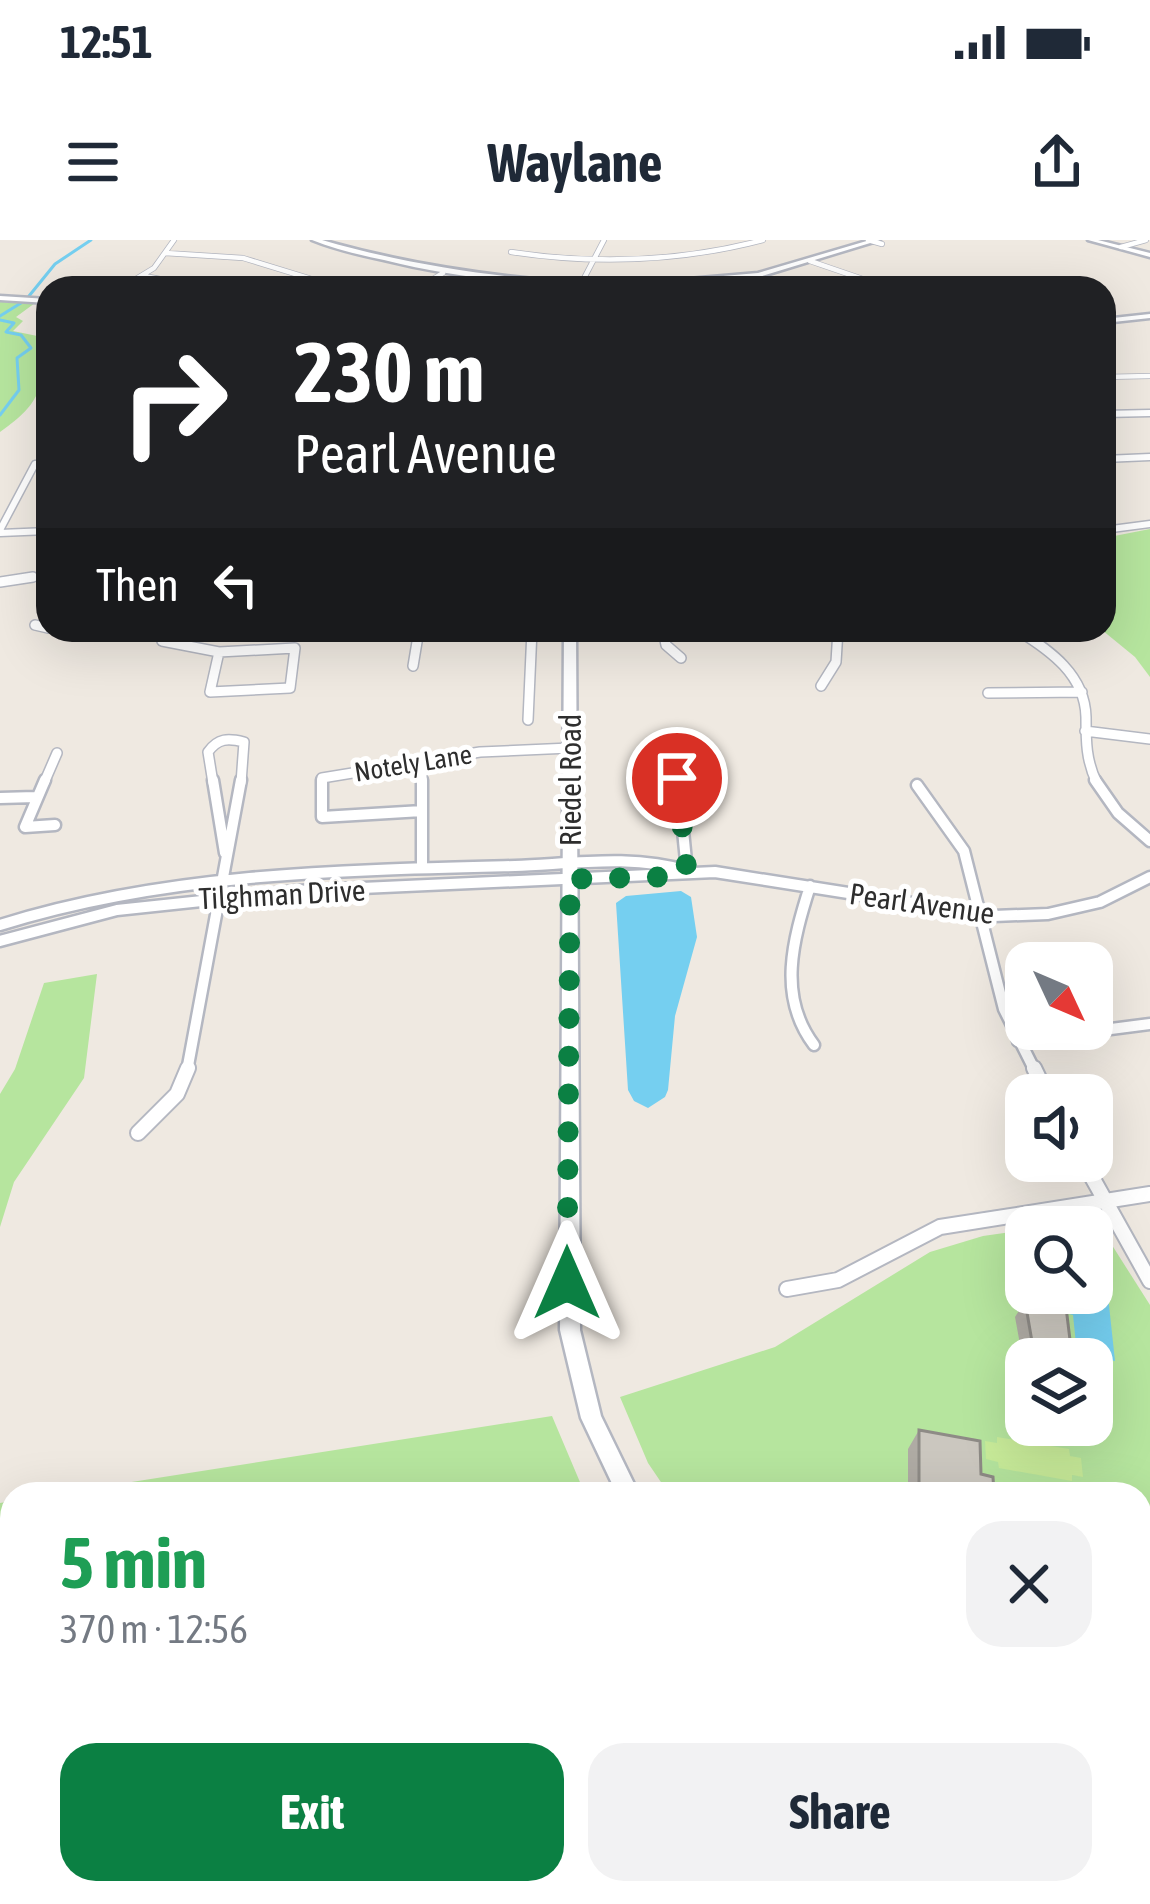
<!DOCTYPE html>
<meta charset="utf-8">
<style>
body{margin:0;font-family:"Asap Condensed",sans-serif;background:#f2f2f3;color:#1f2937;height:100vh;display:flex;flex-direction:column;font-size:45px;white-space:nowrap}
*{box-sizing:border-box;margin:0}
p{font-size:39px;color:#747a83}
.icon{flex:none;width:66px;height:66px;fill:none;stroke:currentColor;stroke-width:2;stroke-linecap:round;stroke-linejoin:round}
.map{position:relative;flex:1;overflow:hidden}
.side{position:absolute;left:0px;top:1242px;width:1152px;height:423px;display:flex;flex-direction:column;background:#fff;border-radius:36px 36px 0 0;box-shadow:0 12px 48px #0002}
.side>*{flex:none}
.top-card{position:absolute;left:36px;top:36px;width:1080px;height:366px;border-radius:36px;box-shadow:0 12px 48px #0002;background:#202124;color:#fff;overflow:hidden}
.needle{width:78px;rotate:134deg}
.tools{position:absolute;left:1005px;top:702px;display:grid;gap:24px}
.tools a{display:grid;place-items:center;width:108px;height:108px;border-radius:24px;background:#fff;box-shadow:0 12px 48px #0002;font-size:60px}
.pin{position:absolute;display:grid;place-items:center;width:102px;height:102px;color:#fff;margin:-51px;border:6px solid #fff;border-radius:50%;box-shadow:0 3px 12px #0007}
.me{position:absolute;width:132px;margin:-66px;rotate:0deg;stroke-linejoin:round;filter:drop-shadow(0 0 9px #0008)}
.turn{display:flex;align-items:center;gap:42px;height:252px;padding:0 60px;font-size:54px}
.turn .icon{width:156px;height:156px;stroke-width:2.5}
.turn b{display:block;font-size:84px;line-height:102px}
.then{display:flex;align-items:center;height:114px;padding:0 60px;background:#0003;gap:24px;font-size:45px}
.round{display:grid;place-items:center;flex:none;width:126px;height:126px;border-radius:36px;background:#f2f2f3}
.head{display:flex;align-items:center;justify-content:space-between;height:204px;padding:0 60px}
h1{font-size:72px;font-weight:700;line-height:90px;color:#1e9e55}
.cta{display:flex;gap:24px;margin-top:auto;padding:24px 60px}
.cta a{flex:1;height:138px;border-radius:36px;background:#0b8043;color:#fff;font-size:48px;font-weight:700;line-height:138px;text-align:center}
.cta a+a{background:#f2f2f3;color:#1f2937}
.status{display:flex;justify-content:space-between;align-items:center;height:84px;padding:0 60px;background:#fff;direction:ltr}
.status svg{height:33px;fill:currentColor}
header{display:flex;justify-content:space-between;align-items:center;height:156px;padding:0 60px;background:#fff;font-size:54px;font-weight:700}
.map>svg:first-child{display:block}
.green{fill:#b6e59e;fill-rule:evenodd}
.pitch{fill:#c9ec9a}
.water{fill:#75cff0}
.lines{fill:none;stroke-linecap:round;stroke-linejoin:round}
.stream{stroke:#75cff0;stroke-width:3}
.street-far5-casing{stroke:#b4b7c1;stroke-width:6}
.street-far4-casing{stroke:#b4b7c1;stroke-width:9}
.street-far3-casing{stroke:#b4b7c1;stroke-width:12}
.street-far2-casing{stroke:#b4b7c1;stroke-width:15}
.street-far1-casing{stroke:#b4b7c1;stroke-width:18}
.street-casing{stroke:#b4b7c1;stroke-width:21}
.secondary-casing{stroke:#b4b7c1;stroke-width:5}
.street-far5{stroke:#fff;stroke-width:4.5}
.street-far4{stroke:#fff;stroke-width:6}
.street-far3{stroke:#fff;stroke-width:9}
.street-far2{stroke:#fff;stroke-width:10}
.street-far1{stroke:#fff;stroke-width:14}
.street{stroke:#fff;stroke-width:16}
.secondary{fill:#fff;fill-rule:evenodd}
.wall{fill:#afaba4}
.building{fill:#cbc7bf;stroke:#8e8b86;stroke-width:3}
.route{stroke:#0b8043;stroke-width:21;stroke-dasharray:0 37.8}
.labels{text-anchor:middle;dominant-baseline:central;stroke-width:10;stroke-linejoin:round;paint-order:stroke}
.far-street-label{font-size:27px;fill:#2e2e2e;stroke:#fff}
.street-label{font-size:30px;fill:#2e2e2e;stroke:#fff}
</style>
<div class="status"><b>12:51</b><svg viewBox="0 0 49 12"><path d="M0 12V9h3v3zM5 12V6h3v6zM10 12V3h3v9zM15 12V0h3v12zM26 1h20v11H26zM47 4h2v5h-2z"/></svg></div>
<header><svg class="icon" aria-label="menu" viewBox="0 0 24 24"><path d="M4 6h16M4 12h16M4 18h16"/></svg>Waylane<svg class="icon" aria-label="share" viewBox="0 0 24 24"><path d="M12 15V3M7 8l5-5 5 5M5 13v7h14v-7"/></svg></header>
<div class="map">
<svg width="1150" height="1664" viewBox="0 0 1150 1664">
<rect width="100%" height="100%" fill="#efe9e1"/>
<path class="green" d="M0,61l35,2 -19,14 7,4 -10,10 34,7c-6,51 -3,63 -47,94z
M1150,289v148l-15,-20 -33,-27 2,-92z
M97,734l-13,104 -70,104 -14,45v-133l15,-25 29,-86z
M1084,982l19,9 47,74v475l-10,-2v-284h-471l-21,-31 -28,-66 155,-50 155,-95 53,-16 43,-6v63h66v-66h-45zM1026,1119h66v66h-66z
M552,1176l33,78h-530z
M12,1261v266l-12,3v-267z
M1140,1638l10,3v23h-805l36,-11h759z"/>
<path class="pitch" d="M997,1197l72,12 1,7 11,2 2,19 -11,-2v6l-73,-13 -1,-6 -12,-3 -1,-18 12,2z"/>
<path class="water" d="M681,651l10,6 6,40 -22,79 -7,74 -3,7 -17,11 -14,-7 -6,-11 -12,-187 10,-7z
M1055,1053l53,3 7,65 -38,-7 -4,-39 -16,-4z"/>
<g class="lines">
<path class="stream" d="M29,56l26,-32 36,-24
M0,76l21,-13
M0,80l14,3 -8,9 15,3 10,13 -14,10 2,32 -19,25"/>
<g class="street-far5-casing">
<path id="street-far5" d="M868,0l14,4
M1121,7l25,-7
M511,12c86,13 168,10 252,-12
M165,13l78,5 98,30
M810,21l79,27
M144,36l64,12
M581,44l23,-44
M121,48l33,-20 20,-28
M418,48l25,-15
M1104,137l46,-1"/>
</g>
<g class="street-far4-casing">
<path id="street-far4" d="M1104,174l46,-1
M1104,219l46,-2
M0,290l35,-66 13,-1
M1104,290l46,-6
M0,293l48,-2"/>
</g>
<g class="street-far3-casing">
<path id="street-far3" d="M0,342l33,-5
M35,385l13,3
M165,390l-3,11 57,11
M663,390l3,15 15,13
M1017,390c33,20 68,45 69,87 0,24 0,44 11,66
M295,408l-5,40 -80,4 9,-40z
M413,426l6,-36
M821,446l15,-24 2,-32
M988,453l94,-1
M528,480l4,-90
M1085,491l65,8
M422,522v21
M44,543l13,-30
M213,543l-5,-31c10,-14 20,-14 36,-10l-3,41
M322,543v-5l158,-26 90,-4
M678,543l-1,-14 27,-20"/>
</g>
<g class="street-far2-casing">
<path id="street-far2" d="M45,540l-20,47 30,-2
M213,540l12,73
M322,540v37l100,-6
M422,540v88
M678,540l9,91
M1095,540l23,33 32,28
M917,545l47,66 40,158 31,62
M0,558l35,-1
M810,646c-17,54 -33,110 4,159
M0,685c166,-52 342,-55 515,-59 55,-2 119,-12 172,5
M0,701l117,-31 179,-19 419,-19 279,44 54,-2 52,-12 50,-25
M1018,801l132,-17
M187,831l54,-291"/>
</g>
<g class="street-far1-casing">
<path id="street-far1" d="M1034,828l13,27
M138,893l39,-39 11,-26
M1083,921l67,120
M787,1049l51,-9 102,-53 210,-33"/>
</g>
<g class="street-casing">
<path id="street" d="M0,1571l12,-3"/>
</g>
<g class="secondary-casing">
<path id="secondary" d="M312,0h10c104,30 209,42 317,46l3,-3 116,-10 112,-33h10l-121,37 -108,9 2,2c-90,0 -181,-6 -269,-28 -24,-5 -50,-11 -72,-20z
M1088,0h10l52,13v4z
M0,56l48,3v4l-48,-3z
M1150,74v4l-46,5v-4z
M564,390h12l4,700 21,86 38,78h-22l-36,-76 -21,-88z
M1140,1573l10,2v26l-10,-2z"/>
</g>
<use href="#street-far5" class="street-far5"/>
<use href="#street-far4" class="street-far4"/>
<use href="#street-far3" class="street-far3"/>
<use href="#street-far2" class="street-far2"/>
<use href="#street-far1" class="street-far1"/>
<use href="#street" class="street"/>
<use href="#secondary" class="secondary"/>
</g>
<path class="wall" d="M1025,1061l46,47 -6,8v3h-39v18l-11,-60z
M919,1190l62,44 13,20h-86v-45z"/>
<path class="building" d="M1025,1061l41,6 5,41 -8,-1 2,12h-30z
M919,1190l61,11 1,33 12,3 1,17h-75z"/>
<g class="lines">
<path class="route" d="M567,1043l3,-404 93,-2 24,-5 -10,-94"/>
</g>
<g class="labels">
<g class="far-street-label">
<text transform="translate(413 523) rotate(-9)">Notely Lane</text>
</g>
<g class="street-label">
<text transform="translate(570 540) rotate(-90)">Riedel Road</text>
<text transform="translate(282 654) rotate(-3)">Tilghman Drive</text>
<text transform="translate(922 663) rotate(8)">Pearl Avenue</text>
</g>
</g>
</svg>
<div class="tools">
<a><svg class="needle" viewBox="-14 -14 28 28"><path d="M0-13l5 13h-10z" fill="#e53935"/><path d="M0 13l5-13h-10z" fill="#747a83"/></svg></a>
<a><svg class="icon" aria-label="sound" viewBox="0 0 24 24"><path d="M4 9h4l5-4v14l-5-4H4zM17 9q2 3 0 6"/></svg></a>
<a><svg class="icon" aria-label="search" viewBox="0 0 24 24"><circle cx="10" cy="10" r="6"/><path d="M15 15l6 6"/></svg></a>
<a><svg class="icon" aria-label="layers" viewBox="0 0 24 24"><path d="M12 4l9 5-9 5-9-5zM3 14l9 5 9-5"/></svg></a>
</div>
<div class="pin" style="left:677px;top:538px;background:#d93025"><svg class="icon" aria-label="arrive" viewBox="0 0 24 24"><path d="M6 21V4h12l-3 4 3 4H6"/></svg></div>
<svg class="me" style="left:567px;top:1043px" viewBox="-20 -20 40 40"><path d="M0-17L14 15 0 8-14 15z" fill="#0b8043" stroke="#fff" stroke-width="4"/></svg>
<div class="top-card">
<div class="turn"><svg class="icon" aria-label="right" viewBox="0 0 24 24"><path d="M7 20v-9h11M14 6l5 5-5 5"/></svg><div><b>230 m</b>Pearl Avenue</div></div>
<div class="then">Then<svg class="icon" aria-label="left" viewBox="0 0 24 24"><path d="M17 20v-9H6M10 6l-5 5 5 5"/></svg></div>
</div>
<section class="side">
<div class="head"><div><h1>5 min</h1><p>370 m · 12:56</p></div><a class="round"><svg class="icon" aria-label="close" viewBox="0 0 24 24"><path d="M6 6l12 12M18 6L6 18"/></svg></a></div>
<div class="cta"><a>Exit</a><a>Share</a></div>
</section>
</div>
